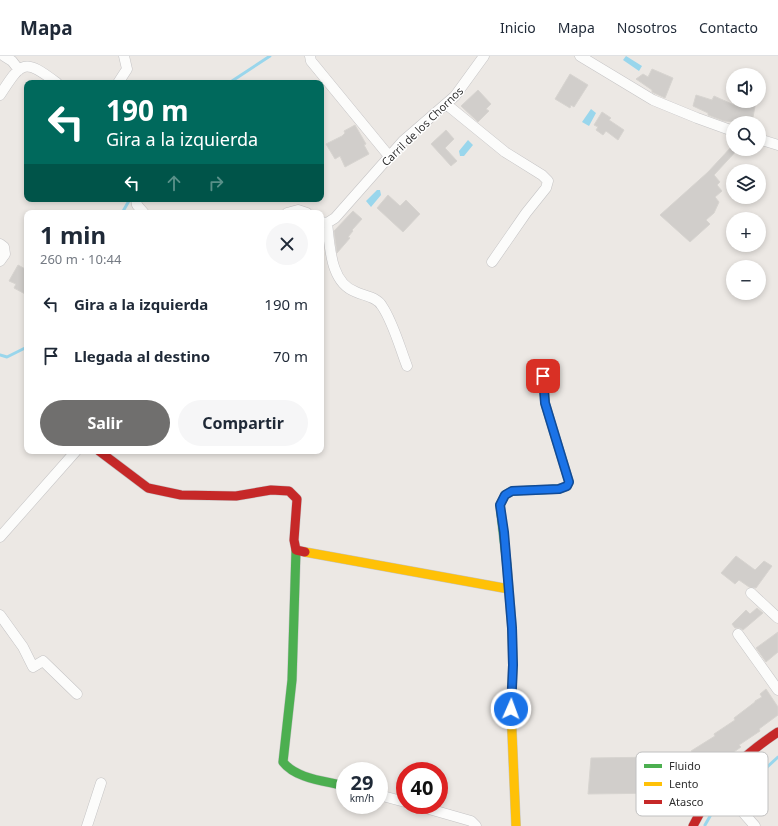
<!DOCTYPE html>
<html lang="es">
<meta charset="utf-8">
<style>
body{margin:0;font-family:"Noto Sans",sans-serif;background:#f6f6f7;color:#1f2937;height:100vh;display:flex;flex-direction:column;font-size:15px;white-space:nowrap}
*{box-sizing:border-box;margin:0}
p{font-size:13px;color:#747a83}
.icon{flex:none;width:22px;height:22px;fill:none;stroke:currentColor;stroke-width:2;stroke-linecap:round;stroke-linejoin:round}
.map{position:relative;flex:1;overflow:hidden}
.drawer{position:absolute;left:24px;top:154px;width:300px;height:244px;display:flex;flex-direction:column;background:#fff;border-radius:8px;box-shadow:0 2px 6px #0003}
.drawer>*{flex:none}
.guide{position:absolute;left:24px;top:24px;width:300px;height:122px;border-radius:8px;box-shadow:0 2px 6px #0003;background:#00695c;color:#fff;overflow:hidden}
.buttons{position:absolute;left:726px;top:12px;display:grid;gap:8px}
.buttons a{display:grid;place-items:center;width:40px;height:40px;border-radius:50%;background:#fff;box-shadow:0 2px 6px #0003;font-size:20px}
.speed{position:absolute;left:336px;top:706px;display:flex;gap:8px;font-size:20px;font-weight:700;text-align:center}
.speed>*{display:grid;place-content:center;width:52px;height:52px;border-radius:50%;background:#fff;box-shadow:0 2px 6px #0003;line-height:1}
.speed small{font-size:10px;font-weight:400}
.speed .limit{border:6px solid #d22;background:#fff;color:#111}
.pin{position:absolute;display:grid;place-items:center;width:34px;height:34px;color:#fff;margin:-17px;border-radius:8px;box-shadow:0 2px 6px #0006}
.me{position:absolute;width:44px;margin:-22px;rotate:2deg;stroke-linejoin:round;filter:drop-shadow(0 0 3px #0008)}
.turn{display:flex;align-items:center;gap:14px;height:84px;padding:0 16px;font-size:18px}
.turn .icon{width:52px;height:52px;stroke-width:2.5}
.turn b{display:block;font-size:28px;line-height:34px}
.lanes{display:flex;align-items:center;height:38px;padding:0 16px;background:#0003;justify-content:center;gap:20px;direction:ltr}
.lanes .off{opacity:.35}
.round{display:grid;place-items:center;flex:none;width:42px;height:42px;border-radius:21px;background:#f6f6f7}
.headline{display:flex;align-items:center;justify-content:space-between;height:68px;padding:0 16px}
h1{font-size:24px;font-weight:700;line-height:30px}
.button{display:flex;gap:8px;margin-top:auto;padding:8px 16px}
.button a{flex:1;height:46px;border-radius:24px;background:#706f6e;color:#fff;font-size:16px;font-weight:700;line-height:46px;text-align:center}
.button a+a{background:#f6f6f7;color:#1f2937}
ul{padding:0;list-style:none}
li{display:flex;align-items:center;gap:12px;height:52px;padding:0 16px}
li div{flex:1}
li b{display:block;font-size:15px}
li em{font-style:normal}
header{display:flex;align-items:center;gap:24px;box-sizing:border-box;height:56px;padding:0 20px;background:#fff;border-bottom:1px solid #e0e1e3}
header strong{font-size:19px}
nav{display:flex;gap:22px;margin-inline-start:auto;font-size:14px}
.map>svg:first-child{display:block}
.water{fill:#99d6ec}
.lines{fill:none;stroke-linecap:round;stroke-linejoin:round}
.stream{stroke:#99d6ec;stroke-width:3}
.building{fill:#d1cecb;stroke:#d7d4d0}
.street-casing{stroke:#c5c4c5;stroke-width:11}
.fast-casing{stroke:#c5c4c5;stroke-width:10}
.slow-casing{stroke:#c5c4c5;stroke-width:10}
.jam-casing{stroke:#c5c4c5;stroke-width:10}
.street{stroke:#fcfcfb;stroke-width:10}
.fast{stroke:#4caf50;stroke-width:9}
.slow{stroke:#ffc107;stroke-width:9}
.jam{stroke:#c62828;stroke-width:9}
.route-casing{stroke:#114b97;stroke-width:10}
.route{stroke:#1a73e8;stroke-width:7}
.labels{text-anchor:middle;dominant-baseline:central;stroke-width:3;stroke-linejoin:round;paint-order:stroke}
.street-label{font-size:11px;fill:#2e2e2e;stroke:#fff}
.key{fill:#fff;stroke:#c0c0c0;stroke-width:1}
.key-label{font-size:11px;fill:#2e2e2e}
</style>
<header>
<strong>Mapa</strong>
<nav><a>Inicio</a><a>Mapa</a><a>Nosotros</a><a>Contacto</a></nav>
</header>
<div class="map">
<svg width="778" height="770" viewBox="0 0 778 770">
<rect width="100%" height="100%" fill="#ece8e4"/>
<path class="water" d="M626,0l16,10 -3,5 -16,-11z
M591,53l5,4 -7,13 -7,-4z
M468,84l5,5 -9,11h-4l-1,-5z
M377,134h3l1,5 -10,12 -5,-6z"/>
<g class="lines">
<path class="stream" d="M229,27l41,-27
M122,157l8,-14
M0,299l7,2 20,-10
M705,769l16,-28 31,-16 26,-24"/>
</g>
<path class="building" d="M652,13l21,9 -8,20 -13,-6v-2l-16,-11 7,-5 5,3z
M570,18l18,11 -14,22 -3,-2 -1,3 -15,-9z
M478,34l13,14 -5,5 3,2 -11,11 -17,-16z
M696,39l16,5 2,-4 20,9v-4h14v4l7,1 -3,17 -28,-2 -16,-6v-2l-15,-7z
M602,56l9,6 -2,2 15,10 -6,10 -12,-9 -3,4 -7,-5 2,-3 -4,-2z
M355,69l11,19 -2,1 5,9 -24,13 -5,-11 -5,3 -9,-15 16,-8 3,-3 -1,-2z
M446,74l8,9 -9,9 12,13 -6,5 -20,-22z
M733,89v4h5l-24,26 6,7 -3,3 5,6 -7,6 4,5 -5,11 -8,7 4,4 -20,18 -30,-27 48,-43z
M388,139l12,11 6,-6 14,14 -17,18 -26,-24z
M353,155l9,8 -10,11 1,1 -5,6 2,1 -13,15 -3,-22z
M18,209l9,5v25l-13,-7 2,-4 -7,-3z
M736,500l19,14 9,-9 8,5 -16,22 -7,-1 -10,-7 -4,4 -14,-11z
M757,552l6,5 -20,17 -3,-2h-5l-3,-4 14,-14 4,4z
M778,576v20l-12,10 -10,-14z
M766,633l12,18v8l-19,14 1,2 -21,14 2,2 -41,29 2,1 -12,10 -9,-9 19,-16 -9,-11 24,-15 -1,-2 21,-14 -1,-2 21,-16v-1l7,-4 -2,-3z
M663,701v36l-75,1 3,-36z"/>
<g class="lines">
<g class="street-casing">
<path id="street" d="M4,0l8,5 7,9
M310,0l1,5 78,95
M580,0l73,44 44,18 36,13
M118,27l9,-14 -3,-13
M0,39c22,-34 24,-37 57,-12
M446,48l59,48 37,23 6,6 -2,7 -20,25 -34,49
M759,83l19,6
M136,143l1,6 7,8
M287,157l11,-3 9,3
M321,166l6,1 8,-5 68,-77 52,-45 29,-40
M327,167c3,23 3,60 29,69 9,4 21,5 26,14 11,16 18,42 25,60
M0,188l4,3 1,7 -5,7
M0,481l76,-86
M751,537l27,25
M0,559l23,32 10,20 10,-6 34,33
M738,578l40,56
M717,727l38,43
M379,739l26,7
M415,749l56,16 5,5
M87,770l14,-43"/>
</g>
<g class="fast-casing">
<path id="fast" d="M296,494l-4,130 -9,82c13,17 43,19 62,24
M507,510l-7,-61 5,-10 7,-4 47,-2 8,-3 2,-4 -24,-79 -2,-27"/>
</g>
<g class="slow-casing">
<path id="slow" d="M305,496l204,37
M507,510l5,62 1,37 -2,44 5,117"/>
</g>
<g class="jam-casing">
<path id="jam" d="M99,395l49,37 33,7 55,1 35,-6 18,1 8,8 -3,41 2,10 9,2
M693,770c21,-43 46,-68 85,-94"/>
</g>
<use href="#street" class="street"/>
<use href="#fast" class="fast"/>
<use href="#slow" class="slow"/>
<use href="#jam" class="jam"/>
</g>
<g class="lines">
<g class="route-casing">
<path id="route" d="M511,653l2,-44 -1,-37 -8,-96 -4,-27 5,-10 7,-4 47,-2 8,-3 2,-4 -24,-79 -2,-27"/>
</g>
<use href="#route" class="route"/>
</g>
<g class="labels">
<g class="street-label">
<text transform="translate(422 70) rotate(-44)">Carril de los Chornos</text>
</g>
</g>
<rect x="636" y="696" width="132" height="64" rx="6" class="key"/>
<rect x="644" y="708" width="18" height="4" fill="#4caf50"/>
<rect x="644" y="726" width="18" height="4" fill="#ffc107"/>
<rect x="644" y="744" width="18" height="4" fill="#c62828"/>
<g class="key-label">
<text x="669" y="714">Fluido</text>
<text x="669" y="732">Lento</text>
<text x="669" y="750">Atasco</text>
</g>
</svg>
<div class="buttons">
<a><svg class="icon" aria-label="sound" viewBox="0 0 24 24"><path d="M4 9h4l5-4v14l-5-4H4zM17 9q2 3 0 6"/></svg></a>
<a><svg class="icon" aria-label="search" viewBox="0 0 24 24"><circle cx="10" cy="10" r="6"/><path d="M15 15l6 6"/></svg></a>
<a><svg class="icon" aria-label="layers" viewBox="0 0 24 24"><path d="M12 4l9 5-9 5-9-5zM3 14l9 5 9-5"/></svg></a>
<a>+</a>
<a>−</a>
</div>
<div class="speed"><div>29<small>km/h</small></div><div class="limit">40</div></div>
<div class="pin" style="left:543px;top:320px;background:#d93025"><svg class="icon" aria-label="arrive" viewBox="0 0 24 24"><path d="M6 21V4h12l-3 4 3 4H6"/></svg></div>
<svg class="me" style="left:511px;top:653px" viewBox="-20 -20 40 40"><circle r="17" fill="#1a73e8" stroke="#fff" stroke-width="3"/><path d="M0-11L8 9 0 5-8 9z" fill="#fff"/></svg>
<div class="guide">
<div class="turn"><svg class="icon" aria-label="left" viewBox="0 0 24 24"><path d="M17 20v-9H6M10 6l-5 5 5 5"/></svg><div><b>190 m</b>Gira a la izquierda</div></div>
<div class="lanes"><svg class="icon" aria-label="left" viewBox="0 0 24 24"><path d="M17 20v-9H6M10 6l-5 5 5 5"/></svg><svg class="icon off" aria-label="ahead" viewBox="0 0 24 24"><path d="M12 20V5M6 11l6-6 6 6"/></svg><svg class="icon off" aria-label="right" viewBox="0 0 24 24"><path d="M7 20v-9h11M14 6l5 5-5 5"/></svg></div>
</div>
<section class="drawer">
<div class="headline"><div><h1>1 min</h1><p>260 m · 10:44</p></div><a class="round"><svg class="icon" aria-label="close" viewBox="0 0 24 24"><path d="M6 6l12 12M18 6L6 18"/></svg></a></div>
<ul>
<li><svg class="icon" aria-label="left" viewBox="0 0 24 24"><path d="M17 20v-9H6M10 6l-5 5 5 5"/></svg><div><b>Gira a la izquierda</b></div><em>190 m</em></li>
<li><svg class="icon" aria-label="arrive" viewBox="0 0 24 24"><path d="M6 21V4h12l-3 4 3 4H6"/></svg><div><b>Llegada al destino</b></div><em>70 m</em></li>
</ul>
<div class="button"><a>Salir</a><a>Compartir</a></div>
</section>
</div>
